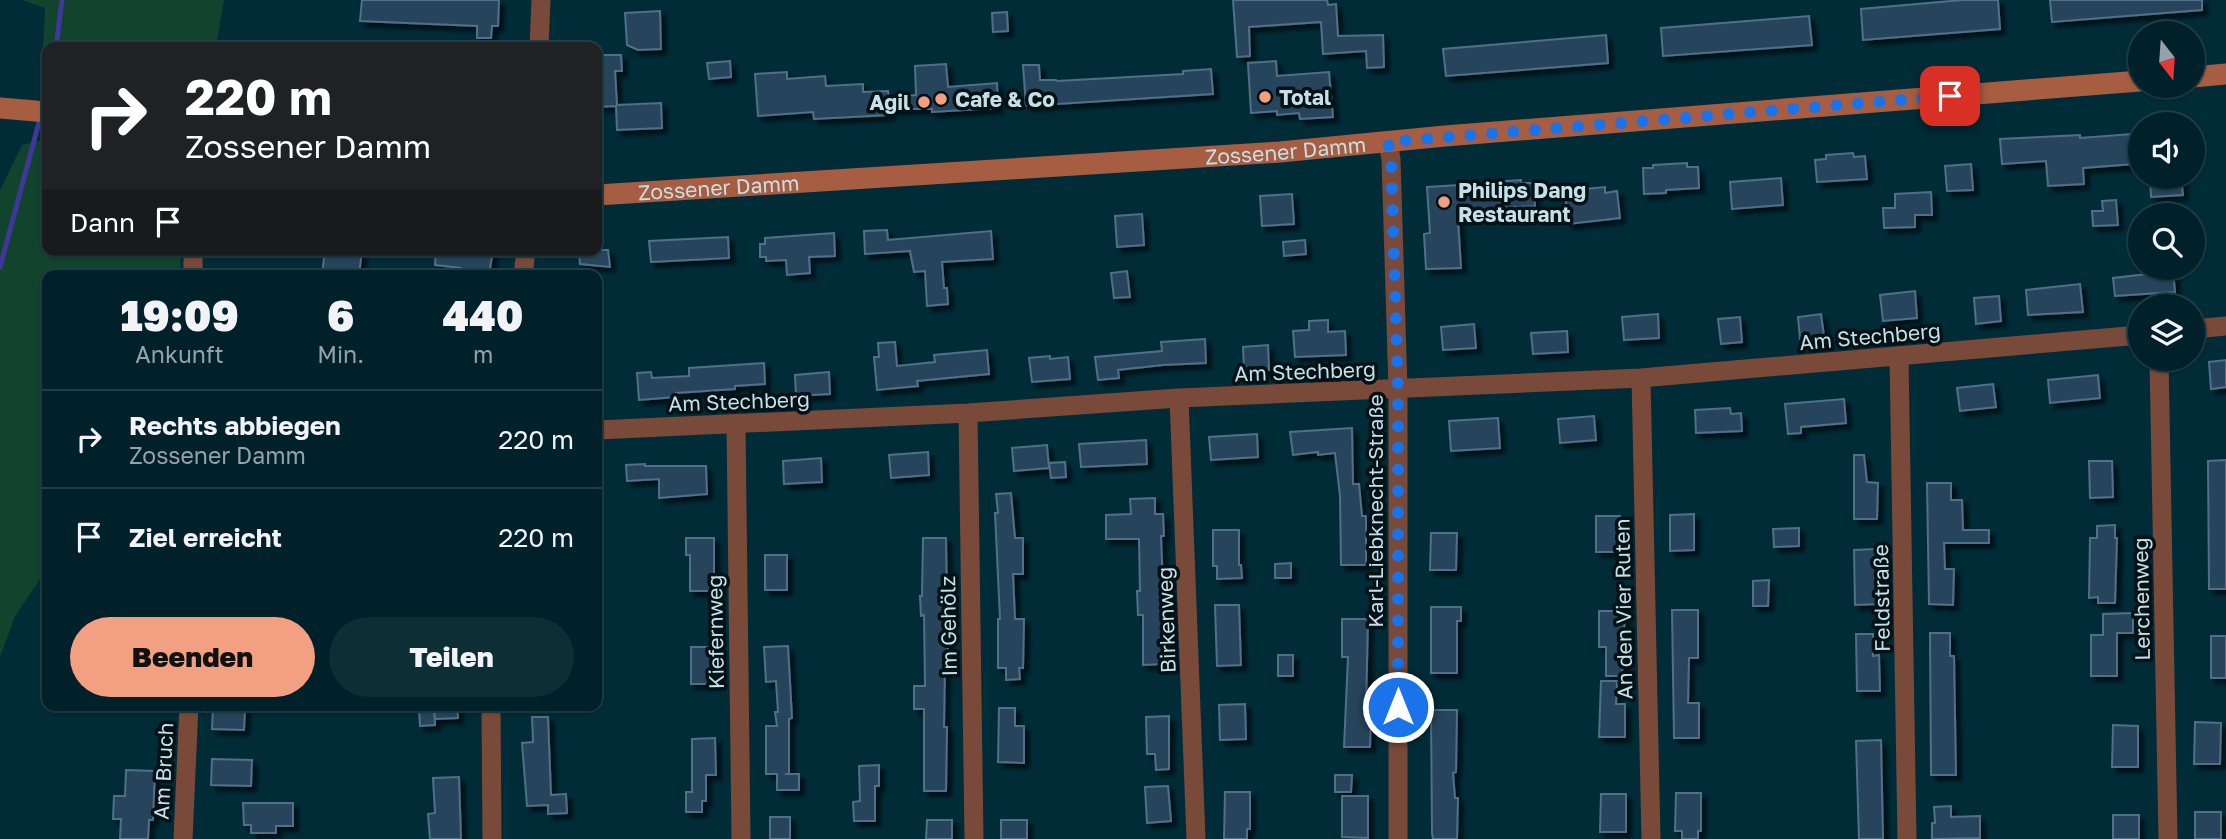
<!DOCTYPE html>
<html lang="de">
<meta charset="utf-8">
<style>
body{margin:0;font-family:"Golos Text",sans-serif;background:#0e2e36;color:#f1f3f6;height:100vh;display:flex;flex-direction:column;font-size:26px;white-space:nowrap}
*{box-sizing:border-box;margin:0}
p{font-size:23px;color:#95a3a8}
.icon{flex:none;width:38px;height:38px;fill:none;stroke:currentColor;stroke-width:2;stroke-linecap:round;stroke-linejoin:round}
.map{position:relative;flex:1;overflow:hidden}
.details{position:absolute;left:42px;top:270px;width:560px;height:441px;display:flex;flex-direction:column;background:#00212a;border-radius:14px;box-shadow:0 2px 5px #0004,0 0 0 2px #223e47}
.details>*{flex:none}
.banner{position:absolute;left:42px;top:42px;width:560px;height:214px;border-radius:14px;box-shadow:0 2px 5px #0004,0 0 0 2px #223e47;background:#202124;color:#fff;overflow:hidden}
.needle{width:46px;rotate:163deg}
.buttons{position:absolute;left:2128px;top:21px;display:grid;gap:14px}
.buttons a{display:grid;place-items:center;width:77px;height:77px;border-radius:50%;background:#00212a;box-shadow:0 2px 5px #0004,0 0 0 2px #223e47;font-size:35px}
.pin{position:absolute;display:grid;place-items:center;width:60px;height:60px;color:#fff;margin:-30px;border-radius:14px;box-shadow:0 4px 10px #0006}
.me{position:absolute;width:77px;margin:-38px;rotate:0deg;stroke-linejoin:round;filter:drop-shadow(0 0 5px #0008)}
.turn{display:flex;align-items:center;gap:24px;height:147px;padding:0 28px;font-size:32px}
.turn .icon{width:91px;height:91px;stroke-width:2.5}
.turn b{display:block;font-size:49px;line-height:60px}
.then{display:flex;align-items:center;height:66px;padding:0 28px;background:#0003;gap:14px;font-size:26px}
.eta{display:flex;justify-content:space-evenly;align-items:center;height:119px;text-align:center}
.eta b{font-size:42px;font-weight:800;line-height:49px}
.action{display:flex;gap:14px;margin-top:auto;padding:14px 28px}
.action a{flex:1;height:80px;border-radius:42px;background:#f3a082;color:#111;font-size:28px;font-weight:800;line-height:80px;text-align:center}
.action a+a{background:#0e2e36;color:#f1f3f6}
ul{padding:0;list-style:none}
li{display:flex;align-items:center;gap:21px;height:98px;padding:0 28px;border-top:2px solid #223e47}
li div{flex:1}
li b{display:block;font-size:26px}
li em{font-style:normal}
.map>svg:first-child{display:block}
.green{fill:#12432d}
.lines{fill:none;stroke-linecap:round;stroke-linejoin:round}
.stream{stroke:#3f379a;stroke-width:5}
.building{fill:#27455b;stroke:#507087;stroke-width:2;filter:url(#shadow)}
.street{stroke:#794a3a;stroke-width:19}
.secondary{stroke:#a75d42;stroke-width:21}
.route{stroke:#1a73e8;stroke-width:12;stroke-dasharray:0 21.6}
.poi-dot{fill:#f3a082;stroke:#021217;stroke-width:2.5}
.labels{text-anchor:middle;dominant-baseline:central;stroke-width:7;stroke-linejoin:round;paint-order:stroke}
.poi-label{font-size:21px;font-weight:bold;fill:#c8dfe6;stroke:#021217;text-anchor:start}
.street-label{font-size:21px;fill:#c8dfe6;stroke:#021217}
</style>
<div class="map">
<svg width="2226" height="839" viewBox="0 0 2226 839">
<defs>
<filter id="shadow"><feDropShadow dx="5" dy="5" stdDeviation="2" flood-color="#0009"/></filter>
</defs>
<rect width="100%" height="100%" fill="#002c38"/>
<path class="green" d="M22,0h202l-8,47h-169v25l-5,-2 3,-62z
M47,139v111h135l-3,25h-132v294l-32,47 -15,41v-467l22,-45z"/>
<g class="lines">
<path class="stream" d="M56,47l6,-47
M43,105l4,-14
M0,267l41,-152"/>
</g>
<path class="building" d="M362,0h137l-1,26h-6l-1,12h-14v-12l-117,-5z
M1233,0h94l1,5 8,-1 2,32 45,-1 1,32 -17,1 -1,-17 -43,3 -2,-32 -72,5 1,29 -13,1z
M1962,0h36l2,29 -137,11 -2,-31z
M2050,0h152v10l-150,12z
M660,11l1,38 -23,1 -11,-5 -2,-32z
M1007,12l1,19 -15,1 -1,-19z
M1809,16l3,29 -149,11 -2,-28z
M1606,35l2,28 -162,13 -3,-27z
M597,55h24l1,16h-7l2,34 44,-2 1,25 -45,2 -1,-24 -19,1z
M730,61l1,16 -22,2 -2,-16z
M1276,61l1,15 52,-4 4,45 -33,2 -1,-6 -22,2v-4l-26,2 -3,-50z
M946,64l2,23 49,-4 1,25 -66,4v-3h-42v6l-76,4 -1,-7 -55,4 -3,-42 32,-2v7l38,-3 1,10 37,-2v8l25,-1 1,6 27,-2 -1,-29z
M1023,65h16l1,15h16l1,1 126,-7v-3l28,-2 2,25 -187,12z
M2132,134l2,30 -51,4 1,16 -36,2 -2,-25 -44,3 -2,-25 80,-4v3z
M1853,153l1,4 11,-1 2,23 -50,3 -2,-22 11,-1v-4z
M1687,163v4h11l1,21 -33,2v3l-22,1 -1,-26h10v-3z
M1971,164l2,26 -26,1 -2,-25z
M2150,177h31l2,18 -32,2z
M1781,178l2,27 -51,4 -2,-27z
M1521,180v3h12l2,23 -74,4v8h-3l3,50 -35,1 -2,-35 6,-1 -3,-46 32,-2 1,4 34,-3v-4z
M1605,187v6l12,-2 3,27 -52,6 -3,-33z
M1931,192l1,23h-17v12l-31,1 -1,-20h12v-14z
M1292,194l2,30 -32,2 -2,-30z
M2116,200l2,25 -25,1 -1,-15h11l-1,-10z
M1142,214l2,31 -27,2 -2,-31z
M887,230l1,10 103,-9 2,28 -51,3 2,26h3l1,16 -21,2 -2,-35 -11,1 -4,-21 -45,3 -1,-23z
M834,233l1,23 -26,1 1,16 -23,2 -1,-15 -20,1v-4h-6v-13h5v-6z
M728,237l1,21 -78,4 -2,-21z
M1305,240l1,14 -22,2 -1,-14z
M325,250h37l-3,25h-37z
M436,250h57l-4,25h-29l1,-7 -26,-3z
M579,250h29l2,17 -30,-3z
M1127,271l3,26 -16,1 -3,-25z
M2173,271l2,21 -60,4 -2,-18z
M2080,284l3,28 -55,3 -2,-25z
M1915,291l2,27 -34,3 -3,-26z
M1999,296l2,25 -25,3 -2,-26z
M1658,314l1,24 -35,2 -2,-23z
M1821,314l3,22 -24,3 -2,-22z
M1740,317l2,25 -21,2 -3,-25z
M1328,320v12l17,-1 1,24 -51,2 -2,-26 16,-1v-9z
M1474,324l2,24 -33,2 -2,-23z
M1567,331l1,21 -35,2 -2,-21z
M1205,339l1,24 -43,2 -45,5 1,8 -21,2 -3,-23 67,-6 -1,-9z
M895,342l2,24 38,-4 -1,-7 53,-5 2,24 -72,7 1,5 -41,4 -3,-33h5l-1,-14z
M1268,345l1,25 -25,1 -1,-24z
M1050,356v3l18,-2 2,22 -38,3 -3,-24z
M2226,360v27l-15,2 -2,-27z
M764,363l1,21 -30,2v3l-59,4v4l-37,3 -2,-27 14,-1 1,6 37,-2v-8z
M829,372l1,22 -34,2 -1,-21z
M2098,375l2,23 -50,5 -2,-23z
M1993,384l3,23 -36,4 -3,-23z
M1844,399l2,24 -45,4v6l-13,1 -3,-30z
M1730,408l1,6 10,-1 1,18 -46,2 -1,-23z
M1594,416l2,24 -36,3 -2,-24z
M1498,418l2,30 -49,3 -2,-30z
M1352,428l1,56h6l3,32h4v49h-25l-1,-69 -5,-43 -17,2v-3l-25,3 -3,-23z
M1257,434l1,23 -47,3 -2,-23z
M1146,440l1,24 -66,3 -2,-23z
M1047,445l2,23 -35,3 -2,-23z
M928,452l1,23 -38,3 -2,-23z
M1854,455h10l3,27 11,1 -1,36h-23z
M821,458l1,24 -38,2 -1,-23z
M2226,460v129h-17l-1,-128z
M2089,461h23l1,36 -23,1z
M1065,462l1,15 -15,1 -2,-15z
M645,464v2h61l1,28 -48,4v-19l-32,2 -1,-16z
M1927,483h24v17h11l1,30h26v13h-45l1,26h9l-1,36 -24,-1z
M1011,493l4,45h8v36h-10l2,45h9l-1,49h-4l1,11 -14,1v-12h-8v-49h2l-5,-106h3l-2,-19z
M1155,498v16h8l1,22h-3l5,128 -23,1v-50h-5l-1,-24h3l-1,-52h-33v-24l25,-1 -1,-15z
M1694,514v36l-24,1v-36z
M1596,516h24v36h-24z
M2115,525v13h2l-2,65h-17v-6l-9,1 1,-60h7v-12z
M1799,528v18l-25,1 -1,-18z
M1213,530h26v35h2l1,13 -25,1v-13h-4z
M1431,533h26l-1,37h-26z
M686,538h28v53h-24v-36h-4z
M923,538h23l2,127h-3l-1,62h3l-1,64h-22v-82h-10v-23h11l-1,-71 -3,1 -1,-20h2z
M1875,549l3,55 -23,1 -1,-55z
M765,555h22v35h-22z
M1291,563v15h-16v-14z
M1769,580l-1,26h-15v-25z
M1215,605h24l2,60 -24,1z
M1431,607h30v14h-4v52h-26z
M1672,610h26v48h-9l-1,45h11v35h-25z
M1599,611h26l-3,65h-16v-29h-7z
M2133,613v20h-16v43h-26v-41h12v-21z
M1342,619h26l-2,90h5l-1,38h-26l4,-90h-6z
M1930,633h20v23h4l2,119h-25z
M1856,634h17v22l6,-1 1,36h-23z
M2211,636h15v42h-15z
M788,646l4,72 -3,1v55h-4h14v16h-22v-16h-11v-48h11l-2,-14h3l-2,-31 -10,1 -2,-35z
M691,647h26v37h-26z
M1278,655h15v21h-15z
M1601,681h16l-1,23h9v33h-26z
M1245,704l1,35 -26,1 -1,-35z
M434,705h23l1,13 -23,1z
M213,707l32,1 -1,22 -32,-1z
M999,708h16v18h9v37l-26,-1z
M434,709l1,16 -15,1 -1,-16z
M1431,710h26l-1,62 -3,1 2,25h3l-1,41h-24l-1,-6z
M1169,716v53l-13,1 -1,-16h-8l-1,-37z
M532,717h16l3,78 15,-1 1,19 -19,1v-9l-21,1 -5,-63 11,-1z
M2195,722l26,1 -1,41h-26z
M2113,725l25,1v41h-26z
M715,738l1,37h-10v26h-4v11h-16v-20h6v-53z
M1881,740l2,99h-24l-3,-98z
M212,759l40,1 -1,26 -40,-1z
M879,765v21h-4v35h-21l-1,-19 7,-1 -1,-35z
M126,770l29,1 -2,49h-4l-1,19h-28l1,-20h-8l1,-23h11z
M1335,775h17l-1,17h-16z
M459,777l2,62h-31l-2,-25 7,-1 -2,-35z
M1168,786l3,35 -24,2 -2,-36z
M1225,792h25v37h-3v10h-23z
M1676,793h25v38h-3v8h-16v-8h-7z
M1601,794h25v38h-26z
M1342,796h26v42l-26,-1z
M243,803h50v23h-17v7h-25v-8h-7z
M1951,806v11l29,-1v22l-48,1v-16h3l-1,-16z
M2195,812h26v27h-26z
M2113,815h26v24h-26z
M770,817h20v22h-20z
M927,820h25v19h-26z
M1001,820h26v19h-26z"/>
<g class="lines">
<path class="street" d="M539,47l2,-47
M1388,142l3,17 7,230v450
M193,251v24
M523,275l3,-25
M2193,329l33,-3
M1899,357l8,482
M2159,359l9,480
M1641,378l10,461
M1179,398l17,441
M968,413l6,426
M736,424l5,415
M597,430l371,-17 211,-15 462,-20 499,-43
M491,705l1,134
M183,839l6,-134"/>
<g class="secondary">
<path d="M2193,77l33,-3"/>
<path d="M0,108l47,4"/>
<path id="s1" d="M597,195l683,-43 165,-16 695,-55"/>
</g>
</g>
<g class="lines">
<path class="route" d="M1398,707v-318l-7,-230 -3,-17 562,-46"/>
</g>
<g class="poi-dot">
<circle cx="1265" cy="97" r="7"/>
<circle cx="941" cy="99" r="7"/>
<circle cx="924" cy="102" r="7"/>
<circle cx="1444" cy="202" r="7"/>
</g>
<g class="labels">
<g class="poi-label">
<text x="1279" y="97">Total</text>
<text x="955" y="99">Cafe &amp; Co</text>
<text x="910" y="102" text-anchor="end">Agil</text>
<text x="1458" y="190">Philips Dang<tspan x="1458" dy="24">Restaurant</tspan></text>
</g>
<g class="street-label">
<text stroke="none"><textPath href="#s1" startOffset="690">Zossener Damm</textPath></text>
<text stroke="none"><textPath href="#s1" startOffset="122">Zossener Damm</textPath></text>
<text transform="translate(1870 336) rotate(-5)">Am Stechberg</text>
<text transform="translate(1305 371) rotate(-2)">Am Stechberg</text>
<text transform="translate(739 401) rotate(-2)">Am Stechberg</text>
<text transform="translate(1375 511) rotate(-90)">Karl-Liebknecht-Straße</text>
<text transform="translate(1881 598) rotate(-91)">Feldstraße</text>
<text transform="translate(2141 599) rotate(-91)">Lerchenweg</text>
<text transform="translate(1623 609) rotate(-91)">An den Vier Ruten</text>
<text transform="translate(1166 620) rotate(-92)">Birkenweg</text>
<text transform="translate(948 626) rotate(-91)">Im Gehölz</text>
<text transform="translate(715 632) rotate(-91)">Kiefernweg</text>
<text transform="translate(163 771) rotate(-87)">Am Bruch</text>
</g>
</g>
</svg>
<div class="buttons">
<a><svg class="needle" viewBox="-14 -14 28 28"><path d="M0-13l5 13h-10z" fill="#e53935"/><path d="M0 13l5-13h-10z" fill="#95a3a8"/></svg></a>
<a><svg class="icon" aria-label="sound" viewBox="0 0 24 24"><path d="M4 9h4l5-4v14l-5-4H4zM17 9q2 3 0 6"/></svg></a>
<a><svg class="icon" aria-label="search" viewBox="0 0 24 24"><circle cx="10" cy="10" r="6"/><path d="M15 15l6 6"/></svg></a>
<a><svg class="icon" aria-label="layers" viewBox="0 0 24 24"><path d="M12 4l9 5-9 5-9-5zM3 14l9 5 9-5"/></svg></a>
</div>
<div class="pin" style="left:1950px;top:96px;background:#d93025"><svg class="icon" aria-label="arrive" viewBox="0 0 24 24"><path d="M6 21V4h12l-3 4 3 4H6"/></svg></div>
<svg class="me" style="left:1398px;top:707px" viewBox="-20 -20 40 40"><circle r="17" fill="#1a73e8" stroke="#fff" stroke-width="3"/><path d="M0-11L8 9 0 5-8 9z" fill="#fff"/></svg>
<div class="banner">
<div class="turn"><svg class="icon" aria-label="right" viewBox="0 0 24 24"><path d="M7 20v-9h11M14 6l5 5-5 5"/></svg><div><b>220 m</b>Zossener Damm</div></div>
<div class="then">Dann<svg class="icon" aria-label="arrive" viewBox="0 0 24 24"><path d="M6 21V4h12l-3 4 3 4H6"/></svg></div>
</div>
<section class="details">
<div class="eta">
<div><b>19:09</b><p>Ankunft</p></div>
<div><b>6</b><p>Min.</p></div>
<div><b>440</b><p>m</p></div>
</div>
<ul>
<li><svg class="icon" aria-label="right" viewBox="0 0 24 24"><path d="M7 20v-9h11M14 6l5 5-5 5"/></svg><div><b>Rechts abbiegen</b><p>Zossener Damm</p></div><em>220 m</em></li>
<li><svg class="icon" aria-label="arrive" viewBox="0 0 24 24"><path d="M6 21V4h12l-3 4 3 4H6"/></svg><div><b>Ziel erreicht</b></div><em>220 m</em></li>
</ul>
<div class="action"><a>Beenden</a><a>Teilen</a></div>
</section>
</div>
